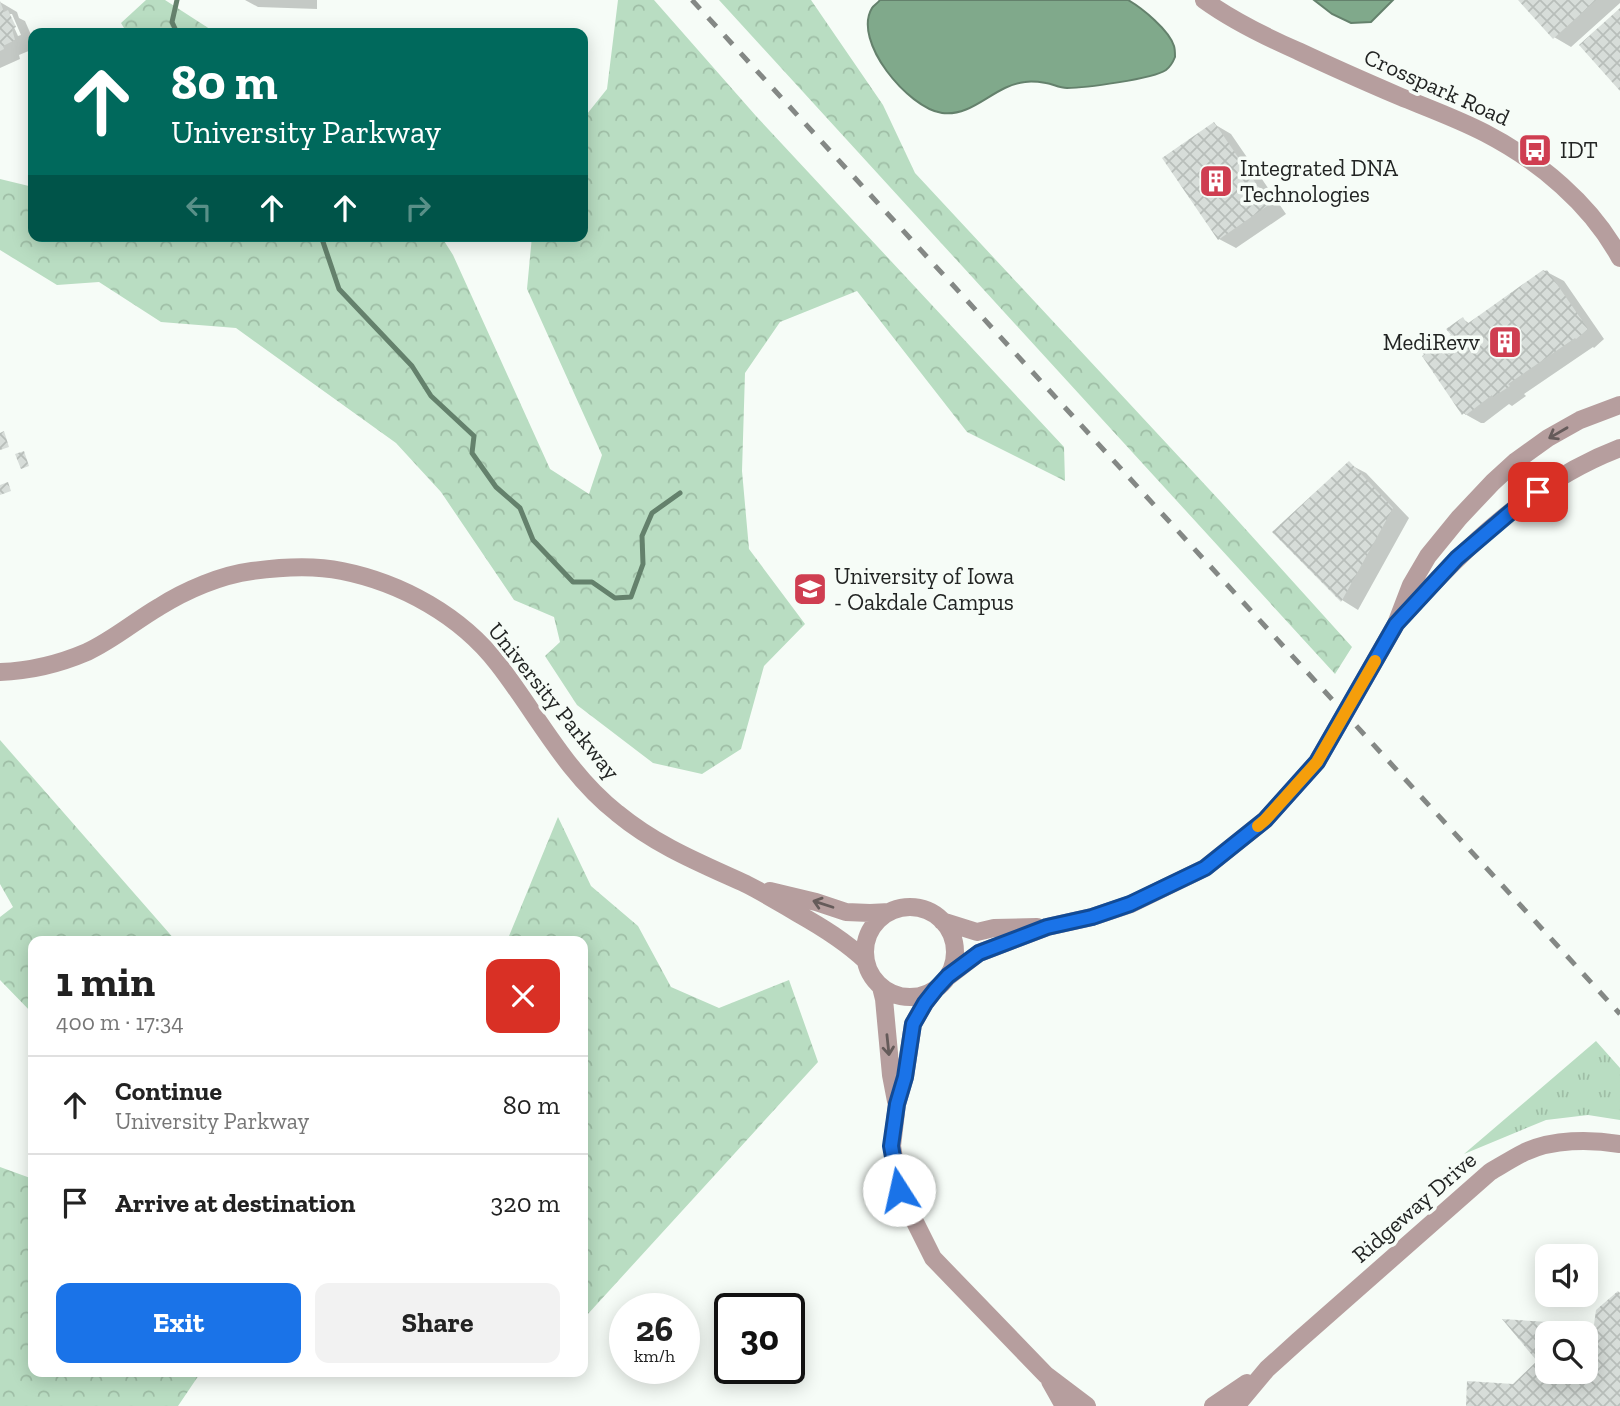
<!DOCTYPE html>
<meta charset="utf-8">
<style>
body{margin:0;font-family:"Zilla Slab",serif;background:#f2f2f2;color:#222;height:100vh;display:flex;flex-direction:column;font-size:26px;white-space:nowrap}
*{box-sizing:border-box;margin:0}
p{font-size:23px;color:#767676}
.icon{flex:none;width:38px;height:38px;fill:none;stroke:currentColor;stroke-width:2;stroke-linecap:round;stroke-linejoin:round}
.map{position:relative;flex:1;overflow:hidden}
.details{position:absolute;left:28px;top:936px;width:560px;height:441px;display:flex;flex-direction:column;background:#fff;border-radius:14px;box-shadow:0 4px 18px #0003}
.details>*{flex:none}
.top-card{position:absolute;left:28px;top:28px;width:560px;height:214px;border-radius:14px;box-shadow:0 4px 18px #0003;background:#00695c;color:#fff;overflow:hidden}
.tools{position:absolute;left:1535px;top:1244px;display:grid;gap:14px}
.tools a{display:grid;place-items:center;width:63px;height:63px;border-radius:14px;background:#fff;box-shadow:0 4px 18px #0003;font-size:35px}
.speed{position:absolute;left:609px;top:1293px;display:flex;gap:14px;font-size:35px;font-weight:700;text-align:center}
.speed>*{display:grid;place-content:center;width:91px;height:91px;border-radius:50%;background:#fff;box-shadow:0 4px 18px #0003;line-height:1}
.speed small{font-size:18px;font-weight:400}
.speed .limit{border:4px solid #111;border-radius:10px;background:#fff;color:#111}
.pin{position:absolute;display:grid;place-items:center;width:60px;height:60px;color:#fff;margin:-30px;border-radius:14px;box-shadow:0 4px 10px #0006}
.me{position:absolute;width:77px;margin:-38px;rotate:350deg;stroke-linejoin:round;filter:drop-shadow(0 0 5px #0008)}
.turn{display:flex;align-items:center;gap:24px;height:147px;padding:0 28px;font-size:32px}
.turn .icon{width:91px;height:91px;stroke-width:2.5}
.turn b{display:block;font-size:49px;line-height:60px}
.lanes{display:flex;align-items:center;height:66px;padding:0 28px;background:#0003;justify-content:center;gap:35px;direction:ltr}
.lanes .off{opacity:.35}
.round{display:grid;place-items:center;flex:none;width:74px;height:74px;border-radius:14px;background:#f2f2f2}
.headline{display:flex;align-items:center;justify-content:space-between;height:119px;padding:0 28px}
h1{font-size:42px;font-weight:700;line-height:52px}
.button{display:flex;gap:14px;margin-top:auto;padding:14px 28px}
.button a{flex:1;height:80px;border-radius:14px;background:#1a73e8;color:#fff;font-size:28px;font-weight:700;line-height:80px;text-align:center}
.button a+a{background:#f2f2f2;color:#222}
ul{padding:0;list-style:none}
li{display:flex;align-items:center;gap:21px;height:98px;padding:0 28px;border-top:2px solid #e0e0e0}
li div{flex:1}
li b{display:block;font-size:26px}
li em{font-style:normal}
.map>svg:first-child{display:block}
.grass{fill:url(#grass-tufts)}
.forest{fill:url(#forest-crowns)}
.water{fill:#80a98b;stroke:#64816c;stroke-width:2}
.shadow{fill:#0003;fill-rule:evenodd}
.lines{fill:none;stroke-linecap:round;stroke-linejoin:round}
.stream{stroke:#64816c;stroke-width:5}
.building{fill:url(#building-cross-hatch);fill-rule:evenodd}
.minor{stroke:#b69e9e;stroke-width:18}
.rail{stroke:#848885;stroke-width:5;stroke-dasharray:12 12;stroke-linecap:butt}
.oneway{stroke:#655b5a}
.route-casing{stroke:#114b97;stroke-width:18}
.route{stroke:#1a73e8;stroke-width:12}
.slow{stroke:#f59e0b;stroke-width:12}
.labels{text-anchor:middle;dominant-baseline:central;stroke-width:7;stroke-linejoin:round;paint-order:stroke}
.street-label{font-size:23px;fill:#222423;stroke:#f6fcf7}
.poi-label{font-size:23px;fill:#222423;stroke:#f6fcf7;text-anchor:start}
</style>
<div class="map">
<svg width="1620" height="1406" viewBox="0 0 1620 1406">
<defs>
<pattern id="grass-tufts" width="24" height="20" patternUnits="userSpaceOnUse" patternTransform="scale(1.75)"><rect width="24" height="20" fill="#b9ddc2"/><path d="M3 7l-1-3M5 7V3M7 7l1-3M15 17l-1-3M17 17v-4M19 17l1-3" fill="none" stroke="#9fbea6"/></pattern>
<pattern id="forest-crowns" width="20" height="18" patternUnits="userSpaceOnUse" patternTransform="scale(1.75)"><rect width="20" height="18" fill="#b9ddc2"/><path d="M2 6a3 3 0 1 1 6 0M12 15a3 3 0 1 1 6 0" fill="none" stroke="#9fbea6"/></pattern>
<pattern id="building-cross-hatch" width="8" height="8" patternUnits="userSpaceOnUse" patternTransform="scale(1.75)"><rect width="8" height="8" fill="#d7ddd9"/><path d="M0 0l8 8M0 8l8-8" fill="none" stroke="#b8beba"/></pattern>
</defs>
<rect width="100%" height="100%" fill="#f6fcf7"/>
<path class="grass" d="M1596,1041l24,27v52l-32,-5 -42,5 -82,34z"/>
<path class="forest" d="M146,0h19l51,33h-89l-6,-10z
M618,0h36l102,116 308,331 1,34 -98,-49 -110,-141 -77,31 -35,51 -3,98 7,78 56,75 -41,42 -23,83 -39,25 -49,-11 -76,-58 -32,-49 15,-14 -6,-25 -40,-17 -73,-108 -45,-49 -160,-115 -75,-6 -62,-40 -42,3 -57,-35v-71l33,8v49h408l12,19 97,214 39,25 13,-39 -75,-166 5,-53h51v-117l24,-30z
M719,0h92l72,105 32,68 306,329 131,145 -17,27z
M0,740l176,201 -143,1v72l-33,-34v-63l13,-10 -13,-23z
M558,817l33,69 47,40 33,61 48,21 70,-28 29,82 -231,253 -4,-1v-372l-76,-1z
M0,1167l33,12v193h168l-23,34h-178z"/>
<path class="water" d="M880,0h248c14,8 41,30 46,46 1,3 1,7 1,11 -2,5 -5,10 -9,13 -13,9 -82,18 -99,18 -8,0 -14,-4 -21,-5 -6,-1 -15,-2 -21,-1 -31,3 -51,35 -83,31 -34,-5 -90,-72 -70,-105 2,-3 6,-5 8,-8z
M1314,0h79l-22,22 -20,1 -19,-9z"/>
<path class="shadow" d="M245,0h72v9l-59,-2z
M1521,0h99v3l-49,44 -17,-10z
M0,2l17,10 2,6 6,3 7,16 -4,1 3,12 -12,5 1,4 -20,9zM8,14h4l9,21 -3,1z
M1214,124l17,10 55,80 -50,34 -17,-9z
M1547,272l17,9 40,58 -10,9 -1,-1 -69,47 2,2 -14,10 -3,-2 -25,19h-3l-18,-10 -10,-77 10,-17 7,5z
M1349,464l17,9 43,45 -51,92 -16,-10z"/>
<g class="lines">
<path class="stream" d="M177,0l-5,22 5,11
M321,236l18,53 73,77 19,30 43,40 -2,17 24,34 24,21 13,32 40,42h19l23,16 16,-1 12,-33 -1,-28 10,-23 28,-20"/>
</g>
<path class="building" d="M1518,0h78l-43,39z
M0,1l4,11 4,-2 8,17 -4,2 3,11 -12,6 1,3 -4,2z
M1620,8v83l-41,-46z
M1214,122l56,82 -52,36 -56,-82z
M1543,270l2,1 2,-1 41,59 -12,10 -1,-1 -67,46 2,2 -17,11 -1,-2 -26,20 -2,-2 -2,2 -40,-59 2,-1 -2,-3 29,-17 -5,-6 17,-12 4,7z
M4,431l5,16 -9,3v-17z
M24,451l5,15 -8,3 -6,-15z
M1349,461l44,47 -52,94 -69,-70z
M8,482l3,9 -11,4v-10z
M1618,1291l2,2v113h-154l1,-25 46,3 24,-23 -35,-42 92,6 2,-15zM1547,1334h39v38h-39z"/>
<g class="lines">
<path class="minor" d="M1204,0c29,21 62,37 94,51 34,16 68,31 103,46 27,11 57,22 84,36 54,28 106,71 135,125
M1403,616c61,-68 130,-135 217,-168
M0,672c30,-1 59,-8 87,-20 26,-12 48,-31 72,-45 27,-17 62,-32 93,-36 29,-4 62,-6 90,0 60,12 119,45 156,93 39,50 68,109 119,149 40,33 83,50 129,71 18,9 34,19 51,29 25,14 48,28 69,48
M770,891l46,11 30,10 24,1 20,-1
M865 952a45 45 0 1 1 90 0a45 45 0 1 1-90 0Z
M942,921l35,11 17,-4 43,-1
M948,977l31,-24 68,-26 45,-10 39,-13 39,-19 35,-17 60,-48 52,-58 79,-138 15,-39 17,-29 31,-38 34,-36 23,-21 32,-23 32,-18 40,-15
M881,987l3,12 7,76 5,26
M936,989l-11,14 -12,21 -8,53 -8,27 -5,42 7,44 34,68 113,117 41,31
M1050,1381l14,25
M1213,1406l34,-23
M1236,1406l31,-37 31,-28 192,-169c12,-7 23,-14 35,-20 28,-13 65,-13 95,-8"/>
<path class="rail" d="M692,0l928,1014"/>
</g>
<defs><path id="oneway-shaft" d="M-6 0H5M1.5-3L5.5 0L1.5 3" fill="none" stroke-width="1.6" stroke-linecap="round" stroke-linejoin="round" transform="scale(1.75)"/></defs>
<g class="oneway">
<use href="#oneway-shaft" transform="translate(1558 433) rotate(150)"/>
<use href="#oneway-shaft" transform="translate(823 904) rotate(-162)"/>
<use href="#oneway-shaft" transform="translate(888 1045) rotate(84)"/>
</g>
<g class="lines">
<g class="route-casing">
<path id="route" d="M899,1190l-8,-44 6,-42 8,-27 8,-53 12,-21 11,-14 12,-13 31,-23 68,-26 45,-10 38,-13 75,-36 60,-48 52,-58 79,-138 61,-66 61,-52 20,-14"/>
</g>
<use href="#route" class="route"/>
<path class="slow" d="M1258,826l7,-6 52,-58 58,-101"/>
</g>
<defs>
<g id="bus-square" transform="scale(1.75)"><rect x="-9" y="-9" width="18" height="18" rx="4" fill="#cf3e51" stroke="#f6fcf7"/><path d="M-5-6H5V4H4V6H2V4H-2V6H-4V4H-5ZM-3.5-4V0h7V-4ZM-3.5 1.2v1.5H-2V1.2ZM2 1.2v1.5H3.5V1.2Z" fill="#fff"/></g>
<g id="building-square" transform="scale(1.75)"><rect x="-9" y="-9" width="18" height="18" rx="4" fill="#cf3e51" stroke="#f6fcf7"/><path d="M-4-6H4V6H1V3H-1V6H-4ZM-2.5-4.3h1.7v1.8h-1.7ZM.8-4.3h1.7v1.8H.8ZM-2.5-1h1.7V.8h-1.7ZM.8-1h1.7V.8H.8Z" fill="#fff"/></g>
<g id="university-square" transform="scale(1.75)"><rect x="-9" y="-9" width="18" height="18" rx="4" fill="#cf3e51" stroke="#f6fcf7"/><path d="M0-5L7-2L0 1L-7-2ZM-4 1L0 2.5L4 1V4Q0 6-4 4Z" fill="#fff"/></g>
</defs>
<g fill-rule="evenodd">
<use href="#bus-square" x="1535" y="150"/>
<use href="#building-square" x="1216" y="181"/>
<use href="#building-square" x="1505" y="342"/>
<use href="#university-square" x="810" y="589"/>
</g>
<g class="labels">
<g class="street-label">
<text transform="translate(1437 87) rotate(24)">Crosspark Road</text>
<text transform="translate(554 701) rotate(51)">University Parkway</text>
<text transform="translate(1414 1207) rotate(-41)">Ridgeway Drive</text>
</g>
<g class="poi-label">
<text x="1560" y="150">IDT</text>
<text x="1240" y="168">Integrated DNA<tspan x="1240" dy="26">Technologies</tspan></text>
<text x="1480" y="342" text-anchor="end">MediRevv</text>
<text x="834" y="576">University of Iowa<tspan x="834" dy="26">- Oakdale Campus</tspan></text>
</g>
</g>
</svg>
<div class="tools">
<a><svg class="icon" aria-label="sound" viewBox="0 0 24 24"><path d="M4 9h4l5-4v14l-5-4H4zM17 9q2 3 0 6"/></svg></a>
<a><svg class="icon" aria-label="search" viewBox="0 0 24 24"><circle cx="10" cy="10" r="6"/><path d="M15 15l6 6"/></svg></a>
</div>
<div class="speed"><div>26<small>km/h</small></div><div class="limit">30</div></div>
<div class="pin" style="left:1538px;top:492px;background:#d93025"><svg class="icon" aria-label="arrive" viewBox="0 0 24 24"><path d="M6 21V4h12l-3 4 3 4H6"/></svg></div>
<svg class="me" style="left:899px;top:1190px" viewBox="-20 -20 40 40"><circle r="19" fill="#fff"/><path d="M0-13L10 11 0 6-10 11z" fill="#1a73e8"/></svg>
<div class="top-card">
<div class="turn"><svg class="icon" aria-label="ahead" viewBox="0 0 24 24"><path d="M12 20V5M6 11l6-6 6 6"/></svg><div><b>80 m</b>University Parkway</div></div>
<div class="lanes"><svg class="icon off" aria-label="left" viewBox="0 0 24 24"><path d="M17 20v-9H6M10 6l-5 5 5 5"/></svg><svg class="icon" aria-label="ahead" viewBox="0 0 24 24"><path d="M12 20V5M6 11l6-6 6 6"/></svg><svg class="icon" aria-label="ahead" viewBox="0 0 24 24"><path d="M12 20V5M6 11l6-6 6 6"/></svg><svg class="icon off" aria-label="right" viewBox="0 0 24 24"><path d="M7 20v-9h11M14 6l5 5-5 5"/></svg></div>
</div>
<section class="details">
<div class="headline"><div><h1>1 min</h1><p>400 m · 17:34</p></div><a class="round" style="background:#d93025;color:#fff"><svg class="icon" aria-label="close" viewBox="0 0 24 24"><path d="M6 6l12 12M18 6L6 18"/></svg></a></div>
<ul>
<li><svg class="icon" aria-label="ahead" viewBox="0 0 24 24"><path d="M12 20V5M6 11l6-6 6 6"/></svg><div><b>Continue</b><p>University Parkway</p></div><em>80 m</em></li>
<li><svg class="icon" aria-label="arrive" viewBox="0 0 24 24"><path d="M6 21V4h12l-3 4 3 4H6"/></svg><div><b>Arrive at destination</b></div><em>320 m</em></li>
</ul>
<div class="button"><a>Exit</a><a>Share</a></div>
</section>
</div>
